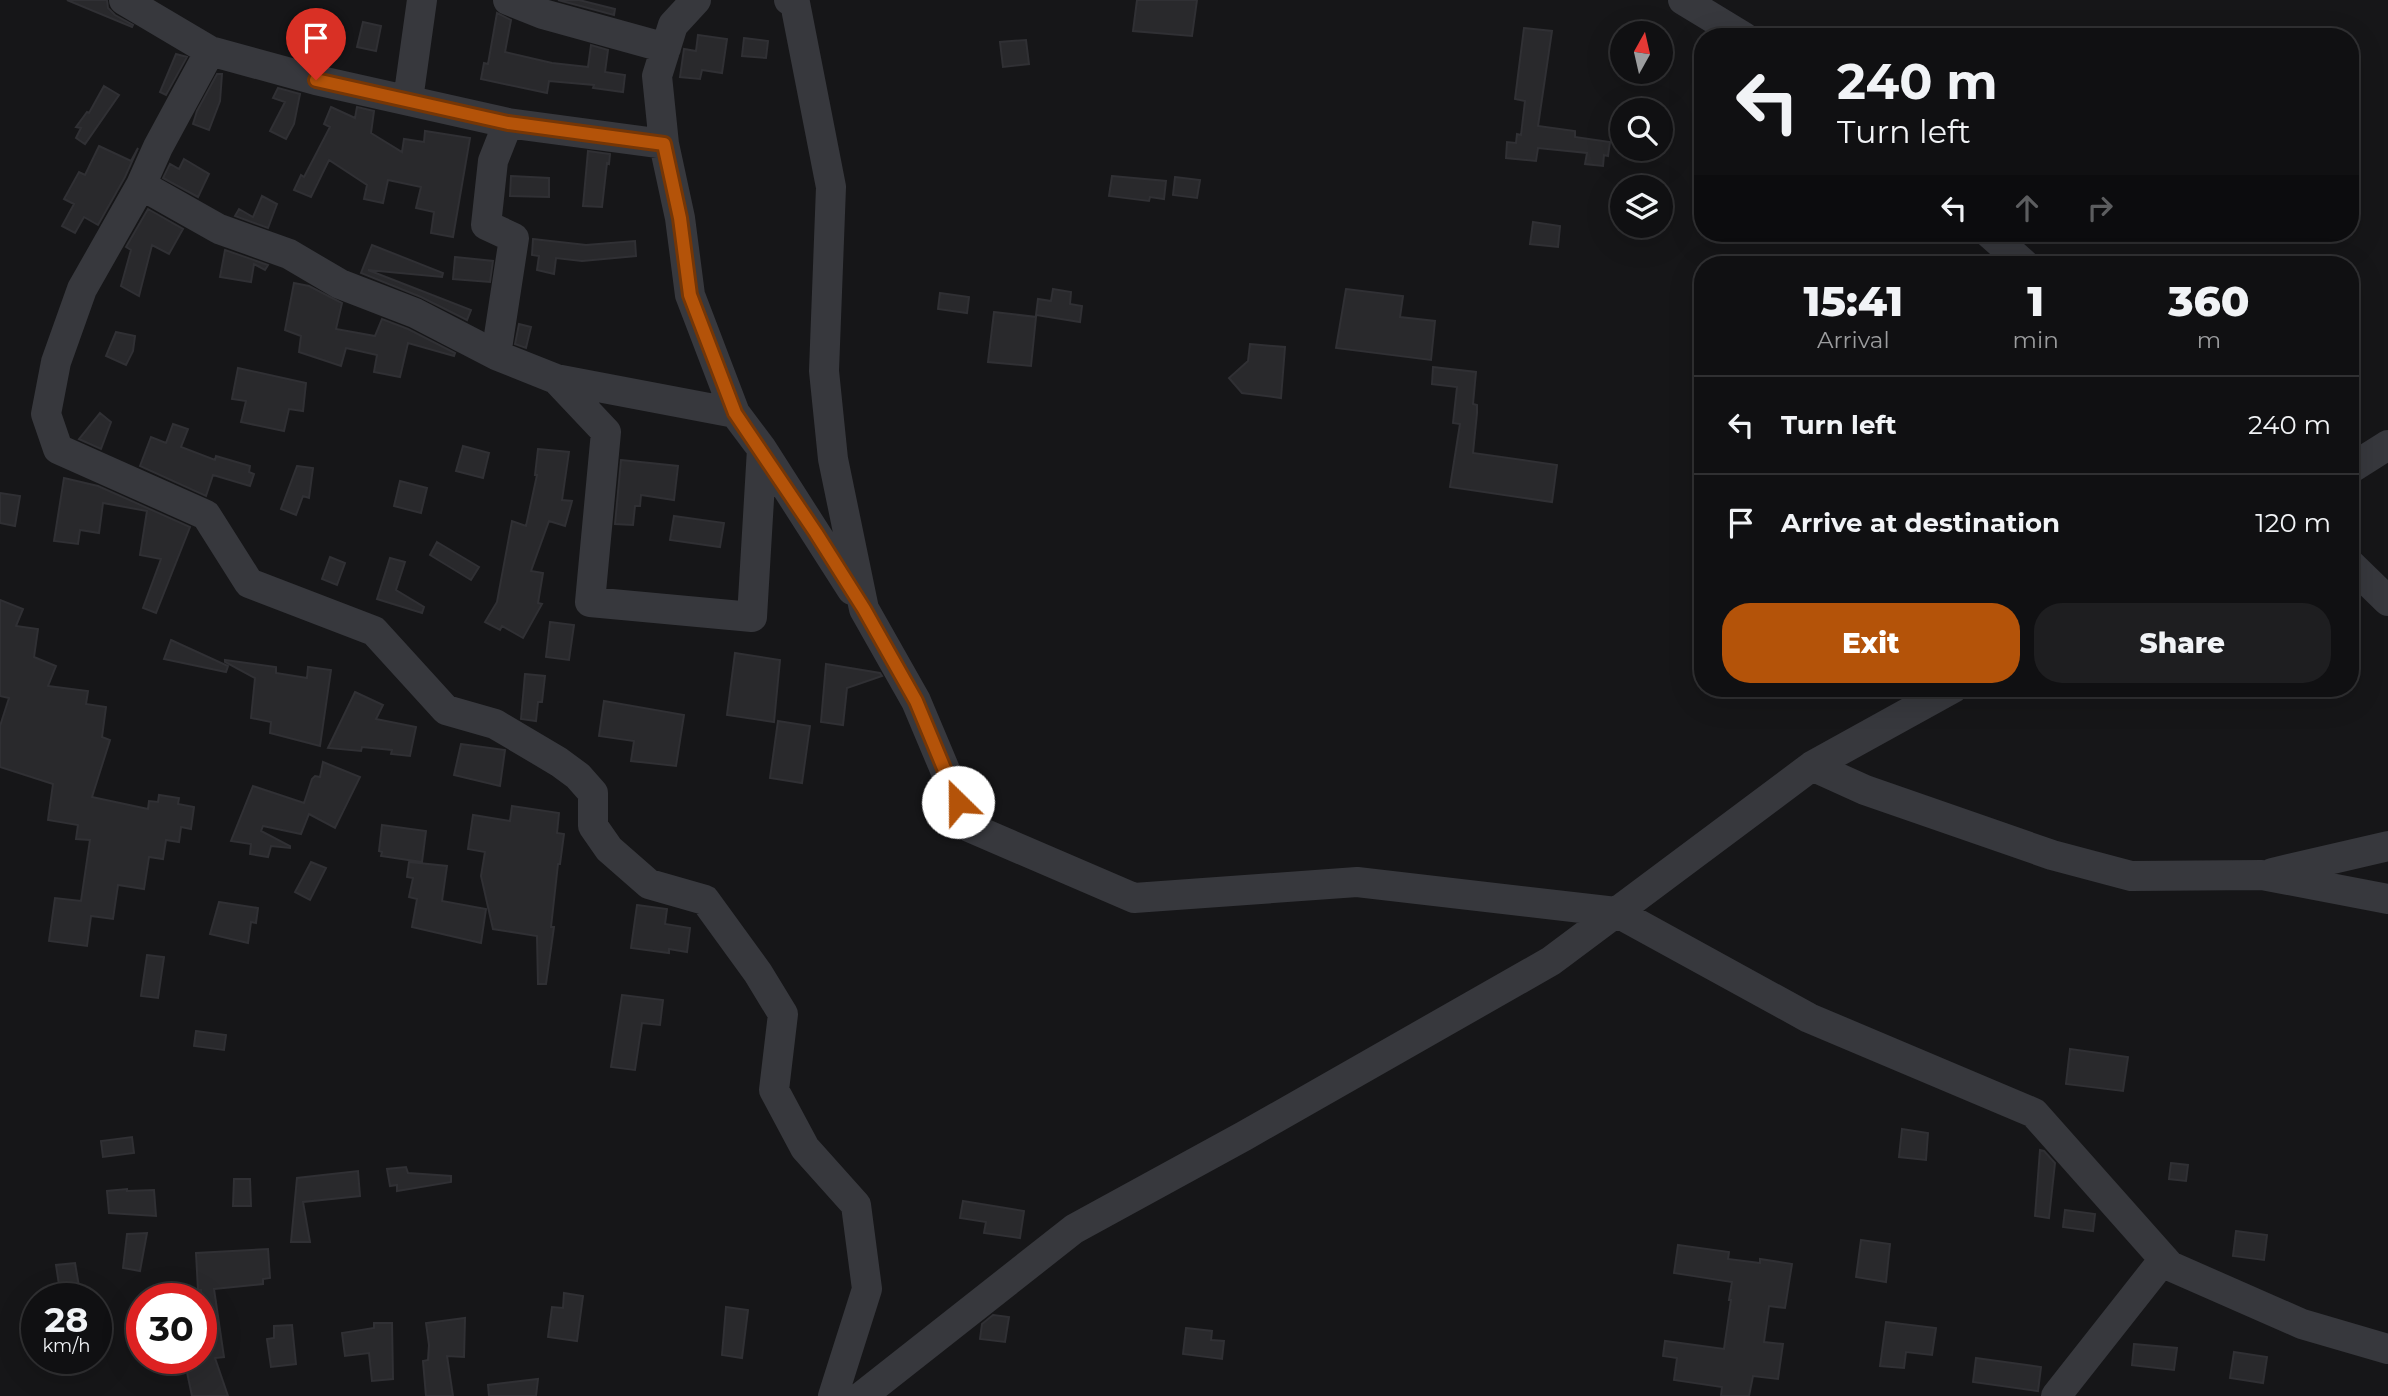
<!DOCTYPE html>
<style>
body{margin:0;font-family:Montserrat,sans-serif;background:#1e1e20;color:#f1f3f6;height:100vh;display:flex;flex-direction:column;font-size:26px;white-space:nowrap}
*{box-sizing:border-box;margin:0}
p{font-size:23px;color:#9c9d9f}
.icon{flex:none;width:38px;height:38px;fill:none;stroke:currentColor;stroke-width:2;stroke-linecap:round;stroke-linejoin:round}
.map{position:relative;flex:1;overflow:hidden}
.sheet{position:absolute;left:1694px;top:256px;width:665px;height:441px;display:flex;flex-direction:column;background:#101012;border-radius:28px;box-shadow:0 7px 28px #0002,0 0 0 2px #303032}
.sheet>*{flex:none}
.guide{position:absolute;left:1694px;top:28px;width:665px;height:214px;border-radius:28px;box-shadow:0 7px 28px #0002,0 0 0 2px #303032;background:#101012;color:#f1f3f6;overflow:hidden}
.needle{width:46px;rotate:8deg}
.buttons{position:absolute;left:1610px;top:21px;display:grid;gap:14px}
.buttons a{display:grid;place-items:center;width:63px;height:63px;border-radius:50%;background:#101012;box-shadow:0 7px 28px #0002,0 0 0 2px #303032;font-size:35px}
.speed{position:absolute;left:21px;top:1283px;display:flex;gap:14px;font-size:35px;font-weight:700;text-align:center}
.speed>*{display:grid;place-content:center;width:91px;height:91px;border-radius:50%;background:#101012;box-shadow:0 7px 28px #0002,0 0 0 2px #303032;line-height:1}
.speed small{font-size:18px;font-weight:400}
.speed .limit{border:10px solid #d22;background:#fff;color:#111}
.pin{position:absolute;display:grid;place-items:center;width:60px;height:60px;color:#fff;margin:-72px -30px;border-radius:50% 50% 50% 0;rotate:-45deg;box-shadow:0 0 7px #0007}
.pin .icon{rotate:45deg}
.me{position:absolute;width:77px;margin:-38px;rotate:337deg;stroke-linejoin:round;filter:drop-shadow(0 0 5px #0008)}
.turn{display:flex;align-items:center;gap:24px;height:147px;padding:0 28px;font-size:32px}
.turn .icon{width:91px;height:91px;stroke-width:2.5}
.turn b{display:block;font-size:49px;line-height:60px}
.lanes{display:flex;align-items:center;height:66px;padding:0 28px;background:#0003;justify-content:center;gap:35px;direction:ltr}
.lanes .off{opacity:.35}
.eta{display:flex;justify-content:space-evenly;align-items:center;height:119px;text-align:center}
.eta b{font-size:42px;font-weight:800;line-height:49px}
.primary-button{display:flex;gap:14px;margin-top:auto;padding:14px 28px}
.primary-button a{flex:1;height:80px;border-radius:28px;background:#b45309;color:#fff;font-size:28px;font-weight:800;line-height:80px;text-align:center}
.primary-button a+a{background:#1e1e20;color:#f1f3f6}
ul{padding:0;list-style:none}
li{display:flex;align-items:center;gap:21px;height:98px;padding:0 28px;border-top:2px solid #303032}
li div{flex:1}
li b{display:block;font-size:26px}
li em{font-style:normal}
.map>svg:first-child{display:block}
.building{fill:#29292c;stroke:#303034;stroke-width:2}
.lines{fill:none;stroke-linecap:round;stroke-linejoin:round}
.minor{stroke:#37383d;stroke-width:30}
.route-casing{stroke:#753606;stroke-width:18}
.route{stroke:#b45309;stroke-width:12}
</style>
<div class="map">
<svg width="2388" height="1396" viewBox="0 0 2388 1396">
<rect width="100%" height="100%" fill="#161618"/>
<path class="building" d="M67,0h40l1,8 7,7 18,10 -1,2z
M558,0h21l36,9 -1,6z
M1137,0h60l-5,36 -59,-5z
M497,13l14,7 -6,32 47,11 36,4 3,-22 17,5 -3,22 20,3 -2,17 -30,-4 1,-3 -45,-4 -2,12 -66,-14 3,-16 4,1z
M363,22l18,4 -5,25 -19,-4z
M1524,28l28,3 -14,95 37,5v6l35,5 -2,14 -4,-1 -1,11 -18,-2 2,-11 -49,-5 -2,13 -30,-3 1,-16 9,1 1,-9 4,1 4,-34 -10,-2z
M698,35l29,4 -5,34 -20,-3 -2,9 -20,-2 4,-28 12,2z
M744,38l24,3 -2,17 -24,-2z
M1026,40l3,24 -26,3 -3,-25z
M176,54l11,3 -21,38 -6,-3z
M217,74h5l-2,27 -11,29 -16,-6 4,-13z
M104,86l15,9 -34,49 -9,-6 5,-10 -5,-1 11,-15 2,1z
M278,88l22,6 -6,30 -8,15 -16,-8 15,-29 -12,-4z
M331,107l24,11 2,-11 17,4 -3,22 31,19 2,-13 20,3 1,-11 45,7 -17,99 -22,-4 3,-21 -18,-4 5,-21 -33,-7 -5,23 -19,-4 3,-14 -38,-25 -18,37 -17,-7 7,-15 3,2 26,-50 -6,-3z
M99,146l32,15 7,-13 -13,29 -27,48 -14,-8 -9,16 -13,-7 12,-22 -10,-5 15,-27 6,3z
M588,151l22,3 -1,10 -2,-1 -5,44 -19,-1z
M184,159l25,15 -11,23 -35,-19 7,-14 9,5z
M511,176l38,2v19l-39,-1z
M1112,176l54,5 -2,18 -14,-2 -1,4 -40,-5z
M1175,177l25,3 -3,18 -24,-3z
M262,196l15,8 -9,24 -33,-12 4,-7 14,8z
M148,209l35,20 -14,25 -17,-9 -13,51 -18,-10 10,-36 -5,-3z
M1533,222l27,4 -2,21 -28,-3z
M533,239l53,6 49,-4 1,15 -54,5 -26,-3 -2,16 -17,-4 2,-14 -7,-1z
M372,245l71,28 -1,4 -74,-7 103,40 -4,10 -46,-23 -60,-24z
M225,250l43,15 -3,5 -11,-6 -3,18 -31,-5z
M455,257l38,4 -3,21 -37,-3z
M294,283l15,3 33,17 -6,26 39,7 7,-17 26,10 47,24 -1,3 -46,-13 -8,34 -26,-5 3,-17 -31,-7 -5,18 -42,-14 2,-16 -16,-6z
M1053,289l18,3 -1,12 12,2 -2,16 -44,-7 2,-16 13,2z
M1346,289l57,7 -3,21 35,4 -4,39 -95,-12z
M940,293l29,4 -2,16 -29,-4z
M994,312l42,5 -5,49 -43,-4z
M519,324l12,3 -5,21 -11,-4z
M116,332l19,4 -2,15 -7,14 -20,-9z
M1250,344l35,3 -4,51 -39,-5 -13,-15 19,-17z
M1433,367l43,5 -3,32 4,1v8l-4,40 84,12 -5,37 -102,-15 10,-63 -7,-1 4,-36 -25,-3z
M238,368l68,15 -3,28 -14,-2 -5,22 -43,-9 5,-21 -14,-2z
M100,413l11,9 -10,27 -22,-10z
M173,424l15,5 -7,18 34,13 1,-4 34,10 -1,6 5,2 -4,12 -37,-11 -7,21 -66,-30 11,-29 15,6z
M463,446l26,7 -6,25 -27,-7z
M538,449l31,3 -7,48 10,1 -7,25 -16,-5 -18,50 12,2 -5,30 4,1 -19,34 -21,-12 -2,4 -15,-8 12,-20 15,-81 14,5 11,-51h-2z
M621,460l57,6 -4,34 -33,-5 -1,11h-5l-2,19 -18,-1z
M297,466l16,2 -4,30 -6,-2 -7,19 -15,-6z
M64,478l34,8 92,41 -34,86 -13,-5 18,-49 -21,-4 7,-44 -44,-8 -4,30 -19,-3 -2,14 -24,-3z
M400,481l27,7 -6,25 -27,-7z
M0,493l20,3 -5,30 -15,-3z
M674,516l50,7 -4,24 -50,-7z
M437,542l42,25 -8,13 -41,-25z
M330,557l15,6 -8,22 -15,-6z
M390,558l15,4 -9,28 28,17 -2,6 -45,-14z
M0,600l23,9 -7,17 22,3 -4,28 22,9 -8,20 40,5 -2,13 20,3 -4,30 8,3 -18,57 56,12 1,-8 9,1 1,-7 20,3 -1,6 16,3 -3,22 -10,-2 -2,15 -13,-2 -3,19 -14,-2 -5,32 -26,-4 -5,34 -22,-3 -4,30 -38,-5 6,-43 26,3 9,-61 -14,-1 2,-14 -30,-5 5,-36 -53,-17v-41l9,-28 -9,-2z
M550,622l24,3 -5,35 -23,-3z
M171,640l57,26 -2,6 -62,-13z
M735,653l45,7 -6,62 -47,-7z
M225,660l51,7v6l31,5 1,-11 23,3 -11,76 -50,-13 1,-11 -20,-4 4,-40 -30,-16z
M826,664l54,9 2,3 -35,12 -4,37 -22,-3z
M525,674l20,2 -3,26h-4l-2,19 -15,-2z
M355,692l28,13 -7,14 40,8 -6,29 -19,-2 1,-4 -30,-3 -1,4 -33,-3z
M604,701l80,14 -8,51 -45,-5 3,-20 -35,-5z
M778,721l32,5 -8,57 -32,-5z
M461,744l44,6 -5,36 -46,-11z
M323,762l37,15 -25,51 -26,-14 -8,20 -38,-8 -2,5 29,15v2l-19,-2 -3,11 -18,-3 1,-10 -20,-3 22,-55 51,17 8,-24 3,-3 5,1z
M512,806l47,7 -2,20 7,1 -4,30h-2l-7,63h3l-8,57h-8l-1,-48 -44,-7 -12,-53 4,-24 -17,-3 5,-34 37,6z
M382,825l44,6 -4,31 -41,-6 1,-4 -3,-1z
M311,862l15,6 -16,32 -15,-8z
M409,862l38,4 -5,35 44,8 -5,34 -69,-16 5,-28 -8,-2 4,-19 -6,-1z
M219,902l39,6 -2,15 -5,-1 -3,21 -38,-9z
M637,905l30,4 -2,15 25,4 -3,24 -18,-3v4l-38,-5z
M147,955l17,2 -6,41 -17,-2z
M622,995l41,5 -3,25 -18,-2 -7,47 -24,-3z
M196,1031l30,4 -2,15 -30,-4z
M2070,1049l58,8 -5,34 -57,-7z
M1902,1129l26,4 -2,27 -27,-3z
M132,1137l2,16 -31,4 -2,-16z
M2040,1150l4,1 11,12 -6,55 -14,-2z
M2171,1163l17,2 -2,16 -17,-2z
M406,1167l2,6 43,3v6l-54,9v-6l-7,1 -3,-17z
M358,1171l2,25 -57,6 7,40h-19l6,-64z
M234,1179h16l1,27h-18z
M127,1189v2l27,-1 2,26 -47,-3 -2,-22z
M963,1201l61,10 -4,27 -36,-5 2,-11 -26,-4z
M2065,1210l30,4 -2,17 -30,-4z
M2236,1231l31,4 -3,25 -31,-4z
M147,1233l-7,38 -17,-3 4,-34z
M1861,1240l29,4 -4,38 -30,-5z
M1678,1245l51,7 -1,7 32,4v-4l32,5 -7,44 -16,-2 -5,36 19,2 -5,35 -25,-3 -4,20h-28l1,-9 -48,-7 3,-22 -14,-2 2,-15 59,8 7,-49h-2l3,-18 -58,-9z
M268,1249l2,29 -7,1v5l-49,5 10,68 -9,1 13,38h-36l-8,-38h17v-68h-3l-2,-37z
M75,1263l6,35h-20l-5,-33z
M564,1293l19,3 -6,45 -29,-4 4,-30 11,1z
M726,1307l22,3 -6,48 -20,-3z
M993,1315l16,2 -4,25 -25,-3 2,-15z
M465,1318l-1,39 -17,-1 6,40h-27l-3,-35 5,-1 1,-15 -3,-22z
M1886,1322l50,6 -4,27 -26,-3 -2,16 -24,-2z
M374,1323h18l1,56 -21,2 -3,-28 -24,3 -3,-23 32,-5z
M292,1325l4,39 -25,3 -4,-28 7,-1v-12z
M1186,1328l26,3 -1,9 13,1 -2,18 -39,-5z
M2134,1344l43,4 -3,22 -42,-5z
M2234,1352l33,5 -4,26 -33,-5z
M1976,1358l65,9 -3,24 -65,-9z
M538,1379l-2,17h-47l-1,-11z"/>
<g class="lines">
<path class="minor" d="M124,0l86,51 106,29 192,43 156,21
M508,0l35,14 123,34
M789,0l6,3 36,184 -7,184 9,88 31,150 52,92 53,126 165,71 223,-16 259,30 193,106 225,95 136,153 132,58 86,25
M1683,0l61,37
M210,51l-52,96 -17,38 -59,104 -26,73 -10,52 12,35 148,66 43,68 125,48 72,79 49,14 64,38 19,14 15,17v33l16,23 40,35 56,16 53,73 25,41 -9,76 31,58 51,57 11,84 -34,107
M408,100l14,-100
M508,123l-15,38 -7,64 28,13 -18,117 60,24 179,34
M141,185l78,44 70,25 51,30 75,29 81,42
M1989,233l35,31
M556,379l50,53 -16,170 162,15 10,-168 -27,-36 -45,-118 -10,-77 -16,-74 -7,-68 16,-51 23,-25
M762,449l90,141
M2350,469l38,-24
M2350,564l38,37
M1812,766l53,24 187,65 79,21 131,-1 126,24
M2272,873l116,-27
M862,1396l212,-167 170,-93 307,-175 261,-195 141,-78
M2056,1396l108,-137"/>
</g>
<g class="lines">
<g class="route-casing">
<path id="route" d="M316,80l192,43 156,21 16,74 10,77 45,118 81,120 48,76 52,92 42,101"/>
</g>
<use href="#route" class="route"/>
</g>
</svg>
<div class="buttons">
<a><svg class="needle" viewBox="-14 -14 28 28"><path d="M0-13l5 13h-10z" fill="#e53935"/><path d="M0 13l5-13h-10z" fill="#9c9d9f"/></svg></a>
<a><svg class="icon" aria-label="search" viewBox="0 0 24 24"><circle cx="10" cy="10" r="6"/><path d="M15 15l6 6"/></svg></a>
<a><svg class="icon" aria-label="layers" viewBox="0 0 24 24"><path d="M12 4l9 5-9 5-9-5zM3 14l9 5 9-5"/></svg></a>
</div>
<div class="speed"><div>28<small>km/h</small></div><div class="limit">30</div></div>
<div class="pin" style="left:316px;top:80px;background:#d93025"><svg class="icon" aria-label="arrive" viewBox="0 0 24 24"><path d="M6 21V4h12l-3 4 3 4H6"/></svg></div>
<svg class="me" style="left:958px;top:802px" viewBox="-20 -20 40 40"><circle r="19" fill="#fff"/><path d="M0-13L10 11 0 6-10 11z" fill="#b45309"/></svg>
<div class="guide">
<div class="turn"><svg class="icon" aria-label="left" viewBox="0 0 24 24"><path d="M17 20v-9H6M10 6l-5 5 5 5"/></svg><div><b>240 m</b>Turn left</div></div>
<div class="lanes"><svg class="icon" aria-label="left" viewBox="0 0 24 24"><path d="M17 20v-9H6M10 6l-5 5 5 5"/></svg><svg class="icon off" aria-label="ahead" viewBox="0 0 24 24"><path d="M12 20V5M6 11l6-6 6 6"/></svg><svg class="icon off" aria-label="right" viewBox="0 0 24 24"><path d="M7 20v-9h11M14 6l5 5-5 5"/></svg></div>
</div>
<section class="sheet">
<div class="eta">
<div><b>15:41</b><p>Arrival</p></div>
<div><b>1</b><p>min</p></div>
<div><b>360</b><p>m</p></div>
</div>
<ul>
<li><svg class="icon" aria-label="left" viewBox="0 0 24 24"><path d="M17 20v-9H6M10 6l-5 5 5 5"/></svg><div><b>Turn left</b></div><em>240 m</em></li>
<li><svg class="icon" aria-label="arrive" viewBox="0 0 24 24"><path d="M6 21V4h12l-3 4 3 4H6"/></svg><div><b>Arrive at destination</b></div><em>120 m</em></li>
</ul>
<div class="primary-button"><a>Exit</a><a>Share</a></div>
</section>
</div>
